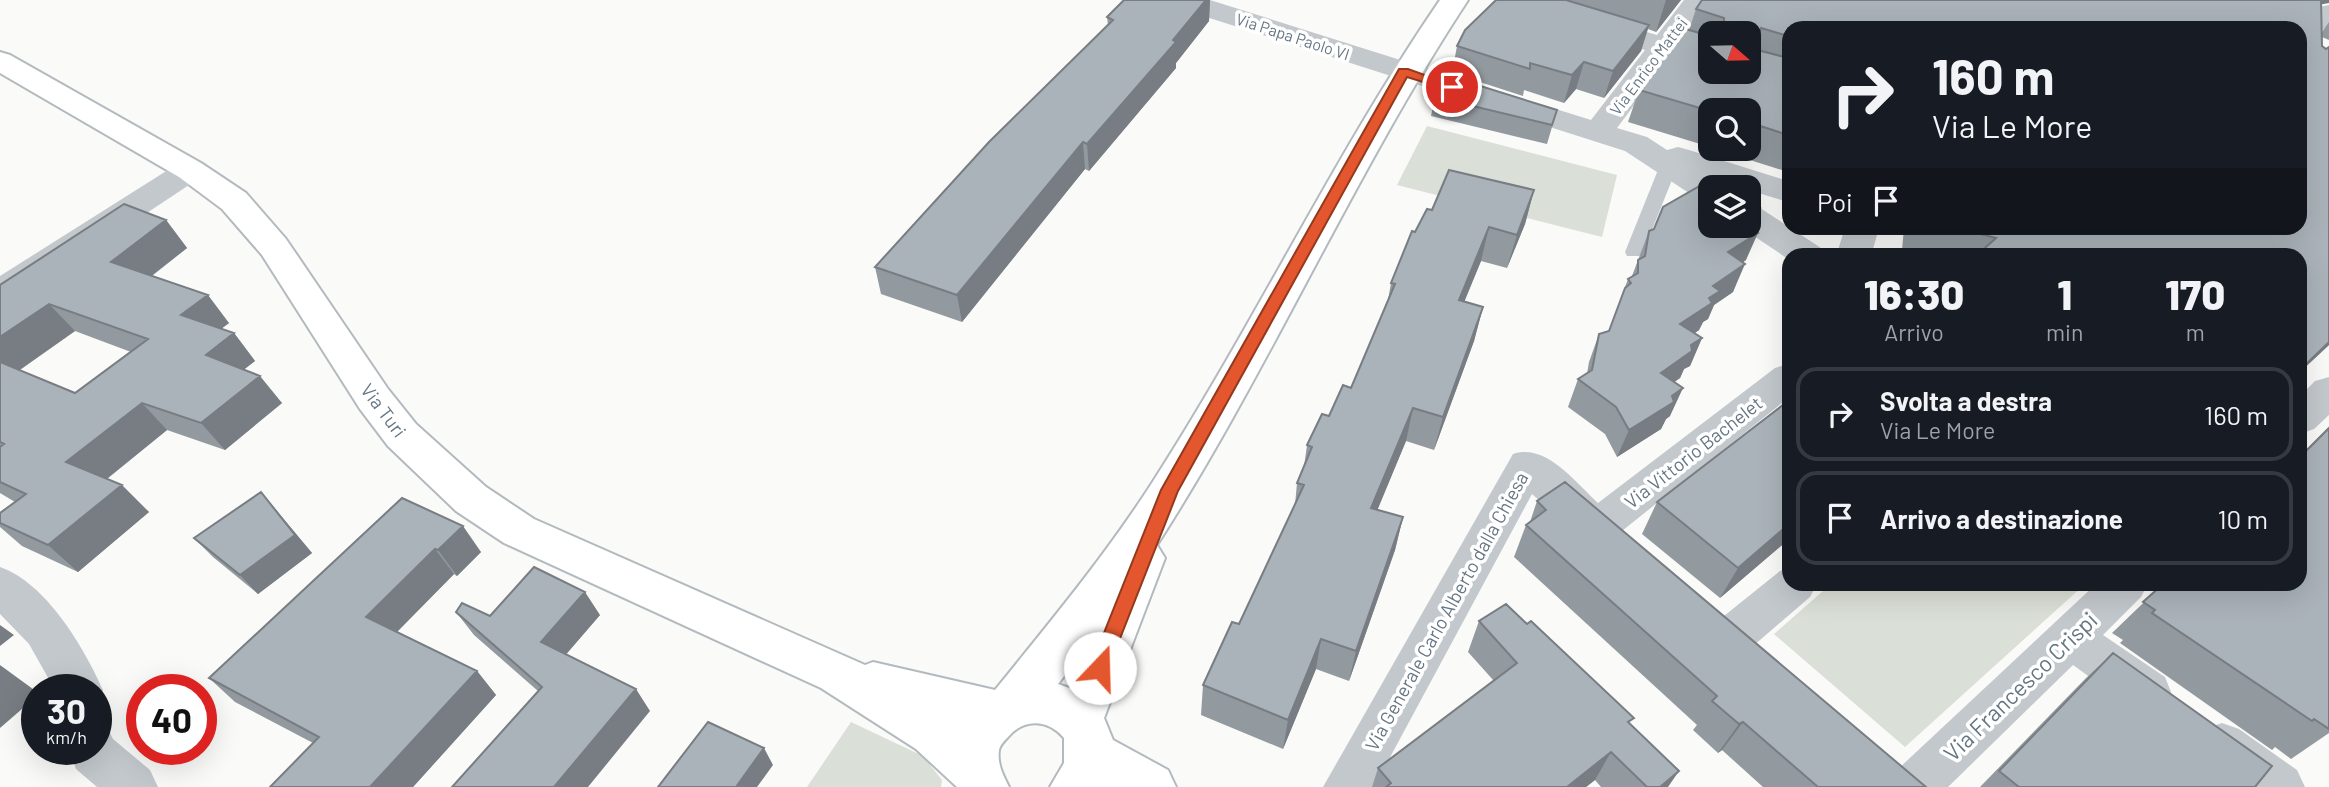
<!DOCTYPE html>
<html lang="it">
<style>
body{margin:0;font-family:Barlow,sans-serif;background:#242831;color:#f1f3f6;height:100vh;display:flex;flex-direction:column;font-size:26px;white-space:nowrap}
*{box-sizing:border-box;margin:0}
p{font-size:23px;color:#9ea1a6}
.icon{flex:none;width:38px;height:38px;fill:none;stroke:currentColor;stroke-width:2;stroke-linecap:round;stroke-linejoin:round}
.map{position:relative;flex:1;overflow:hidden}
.sheet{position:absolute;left:1782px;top:248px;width:525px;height:343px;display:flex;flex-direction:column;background:#171b24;border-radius:21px;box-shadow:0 7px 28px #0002}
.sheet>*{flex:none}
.banner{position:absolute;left:1782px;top:21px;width:525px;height:214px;border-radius:21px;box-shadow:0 7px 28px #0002;background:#171b24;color:#f1f3f6;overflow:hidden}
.needle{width:46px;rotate:110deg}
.controls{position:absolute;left:1698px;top:21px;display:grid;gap:14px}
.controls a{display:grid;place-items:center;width:63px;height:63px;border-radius:14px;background:#171b24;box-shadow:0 7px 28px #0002;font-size:35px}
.speed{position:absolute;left:21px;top:674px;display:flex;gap:14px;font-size:35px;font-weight:700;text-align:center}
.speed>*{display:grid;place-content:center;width:91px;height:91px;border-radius:50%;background:#171b24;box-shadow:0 7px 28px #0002;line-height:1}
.speed small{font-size:18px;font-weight:400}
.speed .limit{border:10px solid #d22;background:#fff;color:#111}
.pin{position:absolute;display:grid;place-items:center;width:60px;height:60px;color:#fff;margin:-30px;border:4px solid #fff;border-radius:50%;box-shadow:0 2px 7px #0007}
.me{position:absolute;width:77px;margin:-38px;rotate:21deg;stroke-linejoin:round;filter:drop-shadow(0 0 5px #0008)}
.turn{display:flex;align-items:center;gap:24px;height:147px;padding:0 35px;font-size:32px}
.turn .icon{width:91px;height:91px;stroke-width:2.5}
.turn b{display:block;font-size:49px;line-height:60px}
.then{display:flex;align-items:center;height:66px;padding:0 35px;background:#0003;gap:14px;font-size:26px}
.eta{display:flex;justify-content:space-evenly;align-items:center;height:119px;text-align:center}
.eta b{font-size:42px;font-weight:800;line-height:49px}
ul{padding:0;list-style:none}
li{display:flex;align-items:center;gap:21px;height:94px;margin:0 14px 10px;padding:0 21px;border:4px solid #363941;border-radius:21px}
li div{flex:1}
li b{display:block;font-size:26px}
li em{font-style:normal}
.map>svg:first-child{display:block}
.green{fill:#dadfd7}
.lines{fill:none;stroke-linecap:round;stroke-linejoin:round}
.secondary-casing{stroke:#b3babf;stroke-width:4}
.lane{fill:#c3c8cc;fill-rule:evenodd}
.street{fill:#c3c8cc;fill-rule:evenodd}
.secondary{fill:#fff;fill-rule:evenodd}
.wall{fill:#929a9f;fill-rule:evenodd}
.shaded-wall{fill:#777d82}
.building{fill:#aab3b9;stroke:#777d82;stroke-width:2}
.route{fill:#e4572e;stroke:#94391e;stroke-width:2}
.labels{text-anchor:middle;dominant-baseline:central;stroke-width:7;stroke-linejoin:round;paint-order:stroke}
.far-street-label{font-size:16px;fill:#657683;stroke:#fff}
.street-label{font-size:19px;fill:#657683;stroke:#fff}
.near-street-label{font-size:23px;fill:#657683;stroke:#fff}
</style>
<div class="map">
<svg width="2329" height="787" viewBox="0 0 2329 787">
<rect width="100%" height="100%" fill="#fafaf8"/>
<path class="green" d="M1427,126l190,49 -15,62 -205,-52z
M1831,584h253v1l-179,162 -131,-113z
M851,722l72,34 19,24 -1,7h-134z"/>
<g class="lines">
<g class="secondary-casing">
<path id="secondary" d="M1440,0h28c-115,175 -198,369 -311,545l8,13 -61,160 9,22 55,30 8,17h-126l14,-24v-25c-16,-19 -40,-20 -56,-1 -4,4 -8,8 -9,13 -2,14 4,25 10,37h-52l-41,-38 -95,-61 -317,-145 -48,-32 -68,-65 -28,-37 -98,-154 -40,-46 -43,-32 -179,-104v-21l10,3 191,108 45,30 40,46 102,150 28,35 70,63 48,32 331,146 8,-3 122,28c55,-68 110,-134 157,-207 102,-158 182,-328 288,-483zM1084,650l-15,38 -11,-4z"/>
</g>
<path class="lane" d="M1669,160l9,5 -35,87 -2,4h-14l-2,-4 35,-87z"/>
<path class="street" d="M1168,0h42l381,120 54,-70 -60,-18 -4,-6 4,-6 10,-3 62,18 27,-35h28l-31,42 29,9v18l-40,-12 -53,71 30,9 20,13 11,-3 11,3 99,31v21l-40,-12v-3l-35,-8 10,8h-13v15l-12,-3 -73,-48 -453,-145z
M2329,5v21l-19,12 -10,2v-12h-12l31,-21z
M190,160l11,3 5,7 -5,7 -188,125 -13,3v-29l179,-113z
M1748,205l12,3 61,40 5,8h-38v3l-49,-33h9z
M1845,228h34l-8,28h-35z
M1788,364v34l-176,141 -15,5 -15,-5 -50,-45 -158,293h-51l190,-333c33,-11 62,28 85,49l177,-135z
M2329,377v38l-15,14 -14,5v-38l15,-15z
M0,567c46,16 84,80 103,123l-7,15v-15h-41l-26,-46 -29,-30z
M1788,568v16h29l-7,13 -64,55 -16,6 -16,-6 -7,-14 7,-14 66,-53z
M2096,584h52l-7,13 -38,38 62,42 6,15 -6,15 -17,6 -17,-6 -58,-42 -125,122h-59l8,-17z
M2222,723l17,6 58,41 8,17h-65l-35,-26 -7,-16 7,-16z
M96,728l14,5 3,6 37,31 8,17h-61l-21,-18 -7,-20h27z"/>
<use href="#secondary" class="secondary"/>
</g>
<path class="wall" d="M1124,0h86l-1,21 -33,42v5l-87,103 -4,-2 -123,153 -81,-28 -6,-27 233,-242 -1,-8z
M1496,0h185l-25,32 -8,-3 -7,22 -37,47 -28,-9 -12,14 -40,-13 -1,6 -71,-23 5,-27z
M2321,4l1,28 7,-10v18l-7,-3v9l4,3 3,-2v298l-29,27v-116h-379l-19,-6 2,-22h396v-200h-512v144l-73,-23h33v-39h-38v37l-82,-25 11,-32 4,-5 3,-9 43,-46 7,-21zM1710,33h38l-38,39z
M1435,97l122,13 -10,34 -116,-28z
M1534,190l-9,34 -18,44 -26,-7 -17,41 19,5 -9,34 -40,109 -28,-9 -29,69 26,7 -8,33 -46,131 -33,-12 -33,80 -82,-34 2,-30 36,-61 56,-119 2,-22 7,-16 3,-22 44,-57 37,-88 3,-17 24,-51 17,-22z
M166,220l21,28 -35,28 77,47 -8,6 13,4 21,28 -11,8 38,34 -57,47 -58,-20 -60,49 42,33 -71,60 -56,-26 -22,-19v-14l15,-11 -15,-9v-208zM75,331l56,21 -56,41 -55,-23z
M1751,228l-5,32 -3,2 -10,30 -19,13 -6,14 -5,3 -4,8 -4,3 7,5 -12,28 -6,3 -4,9 -6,4 -4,34 -4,3 -5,10 -44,28 -12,-23 -37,-27 10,-28 9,-5 2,-12 10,-28 10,-3 19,-52 4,-3 17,-45z
M2329,427v306l-38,26 -16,-12 -3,3 -152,-107 3,-3 -11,-7 51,-49h137v-128z
M261,492l51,61 -54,41 -45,-37 -19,-19z
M402,498l79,54 -24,24 -3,-2 -57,58 80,39 19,24 -83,92h-143l43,-44 -78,-41 -26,-24z
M1537,501l389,286h-163l-41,-37 -4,3 -25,-23 4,-5 -183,-168 12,-32 4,-3z
M1657,502l131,38 -68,58 -78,-64z
M456,612l34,4 110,-1 -34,39 84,57 -112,-20 -64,-56z
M1479,621l151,103 38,63h-67l-6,-7 -9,7h-214l6,-19 116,-87 -26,-29z
M2113,653l142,134h-275l106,-109z"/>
<path class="shaded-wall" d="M1206,0h4l-1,21 -33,42v5l-87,103 -2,-27z
M1666,0h15l-25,32z
M2307,0h22v3l-11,2z
M1649,25l-8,26 -37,47 9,-27z
M1758,37l-10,25v-23z
M1584,62l-8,27 -12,14 8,-28z
M1083,142l2,27 -123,153 -5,-27z
M1534,190l-9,34 -18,44 10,-33z
M1760,208l-12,28v-21z
M166,220l21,28 -53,41 -23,-27z
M1489,227l-8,34 -30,73 8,-34z
M1758,233l-12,27 -30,20 12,-28z
M1745,264l-12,28 -19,13 -6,14 -5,3 -4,8 -31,21 12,-27 33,-38z
M208,295l21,28 -26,19 -22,-27z
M49,304l26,27 -70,49 -5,-5v-38z
M1483,307l-9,34 -40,109 9,-33z
M234,333l21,28 -27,21 -22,-27z
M1702,338l-12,28 -6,3 -4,9 -31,22 12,-27 30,-28z
M2329,342v3l-29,27v-2z
M260,376l22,27 -57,47 -24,-27z
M1683,388l-13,28 -4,3 -5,10 -44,28 12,-27z
M142,403l25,27 -73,59 -28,-27z
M1413,408l-7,33 -41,99 6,-32z
M122,485l27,27 -71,60 -30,-27z
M261,492l51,61 -54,41 -18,-19z
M1403,517l-8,33 -46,131 7,-30z
M1788,525v15l-68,58 18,-30z
M463,526l18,26 -24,24 -19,-26z
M435,549l19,25 -67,68 -21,-25z
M585,592l15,23 -43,50 -16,-23z
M0,625l14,10 -14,11z
M1321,639l-5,30 -33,80 5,-29z
M0,665l37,27v4l-37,32z
M477,671l19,24 -83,92h-43z
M636,689l14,22 -62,76h-34z
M1743,722l-21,28 -4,3 21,-29z
M764,748l9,17 -16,22h-21z
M1611,752l-16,28 -9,7h-19z
M1679,771l-11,16h-8z"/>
<path class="building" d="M1124,0h82l-33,40 3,2 -89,102 -4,-2 -126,153 -82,-28 114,-125 124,-122 -6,-3z
M1496,0h70l83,25 -36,46 -29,-9 -12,13 -42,-12v6l-73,-23 8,-16z
M1702,0h619l1,46 4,3 3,-2v295l-29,28v-114h-324l20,-18 -38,-10h342v-200h-512v8l-27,-8 -3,9 -10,2v-6h-24v-15l-28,-9z
M1682,28l28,8v36h38v-26l2,2 38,10v77l-40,-13v-12l-38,1 -71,-21 10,-13 -3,-1z
M1445,75l112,35 -5,15 -117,-28z
M1449,170l85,20 -17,45 -28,-8 -30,73 24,7 -40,110 -30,-9 -42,100 32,9 -47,134 -35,-12 -33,81 -85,-35 29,-63 7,2 65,-139 -7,-2 15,-36 -5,-2 15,-31 7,2 14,-31 8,3 44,-104 -4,-1 21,-52 3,1 12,-23 5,1z
M1712,179l14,8h-16v39h38l10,7 -30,19 17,12 -32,22 7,5 -11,7 3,5 -32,21 22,14 -11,7 1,6 -31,22 22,15 -11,8 2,6 -45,28 -13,-23 -38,-28 14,-9 7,-36 10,-3 16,-43 6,-5 -3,-4 10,-6v-13l7,-4 4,-25 5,-2 9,-22z
M1748,201l12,7 -12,7z
M124,204l42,16 -55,42 97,33 -27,20 53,18 -28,22 54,21 -59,47 -59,-20 -76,59 56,23 -74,60 -48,-22v-10l26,-19 -26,-12v-35l4,-3 -4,-2v-80l75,31 73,-54 -99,-35 -49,33v-52z
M1788,401v124l-50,43 -81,-66z
M2329,428v301l-15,-10 -2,2 -160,-108 3,-3 -12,-8 20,-18h137v-127z
M1565,482l361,305h-108l-75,-65 -4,2 -27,-23 5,-5 -191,-171 20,-15 -9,-9z
M261,492l34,43 -55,40 -46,-37z
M402,498l61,28 -25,24 -3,-1 -69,68 111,54 -107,116h-100l49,-50 -110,-59z
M534,567l51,25 -44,50 95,47 -82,98h-102l90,-100 -86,-75 6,-9 28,13z
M1506,604l21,20 4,-3 103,97 -6,4 51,49 -19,16h-13l-36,-35 -44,35h-181l5,-4 -13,-15 139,-105 -38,-42z
M2113,653l159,113 -17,21h-236l-20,-16z
M708,722l56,26 -28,39h-78z"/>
<path class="route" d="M1399,69h9l50,18 -6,4 -45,-14 -229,414 -72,183 -6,3 -7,-3 -3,-6 71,-178z"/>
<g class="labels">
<g class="far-street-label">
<text transform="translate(1293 36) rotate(18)">Via Papa Paolo VI</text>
<text transform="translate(1648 66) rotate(-53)">Via Enrico Mattei</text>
</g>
<g class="street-label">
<text transform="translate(384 410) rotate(53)">Via Turi</text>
<text transform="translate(1693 452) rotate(-38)">Via Vittorio Bachelet</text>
<text transform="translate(1446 611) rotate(-61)">Via Generale Carlo Alberto dalla Chiesa</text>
</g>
<g class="near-street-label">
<text transform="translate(2020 686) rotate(-44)">Via Francesco Crispi</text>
</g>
</g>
</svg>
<div class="controls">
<a><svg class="needle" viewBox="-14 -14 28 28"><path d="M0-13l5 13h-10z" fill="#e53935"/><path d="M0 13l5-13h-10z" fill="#9ea1a6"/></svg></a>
<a><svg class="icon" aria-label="search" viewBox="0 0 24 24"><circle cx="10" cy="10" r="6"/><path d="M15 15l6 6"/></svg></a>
<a><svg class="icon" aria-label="layers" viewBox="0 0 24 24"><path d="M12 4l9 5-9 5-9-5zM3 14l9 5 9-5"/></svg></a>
</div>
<div class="speed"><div>30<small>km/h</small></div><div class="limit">40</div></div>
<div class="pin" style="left:1452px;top:87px;background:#d93025"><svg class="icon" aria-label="arrive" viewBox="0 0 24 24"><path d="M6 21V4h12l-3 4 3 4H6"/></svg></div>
<svg class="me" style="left:1100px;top:668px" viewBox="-20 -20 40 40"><circle r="19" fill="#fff"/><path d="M0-13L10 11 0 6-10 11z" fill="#e4572e"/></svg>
<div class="banner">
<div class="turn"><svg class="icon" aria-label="right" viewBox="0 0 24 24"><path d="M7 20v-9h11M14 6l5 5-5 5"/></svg><div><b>160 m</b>Via Le More</div></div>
<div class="then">Poi<svg class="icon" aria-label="arrive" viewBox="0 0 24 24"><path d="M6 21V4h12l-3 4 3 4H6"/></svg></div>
</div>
<section class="sheet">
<div class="eta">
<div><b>16:30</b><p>Arrivo</p></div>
<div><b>1</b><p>min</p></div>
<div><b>170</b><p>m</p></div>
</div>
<ul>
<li><svg class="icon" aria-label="right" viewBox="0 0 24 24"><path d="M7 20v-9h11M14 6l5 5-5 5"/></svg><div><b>Svolta a destra</b><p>Via Le More</p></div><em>160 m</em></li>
<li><svg class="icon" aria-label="arrive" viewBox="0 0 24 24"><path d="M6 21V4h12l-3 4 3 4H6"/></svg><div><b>Arrivo a destinazione</b></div><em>10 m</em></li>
</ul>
</section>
</div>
